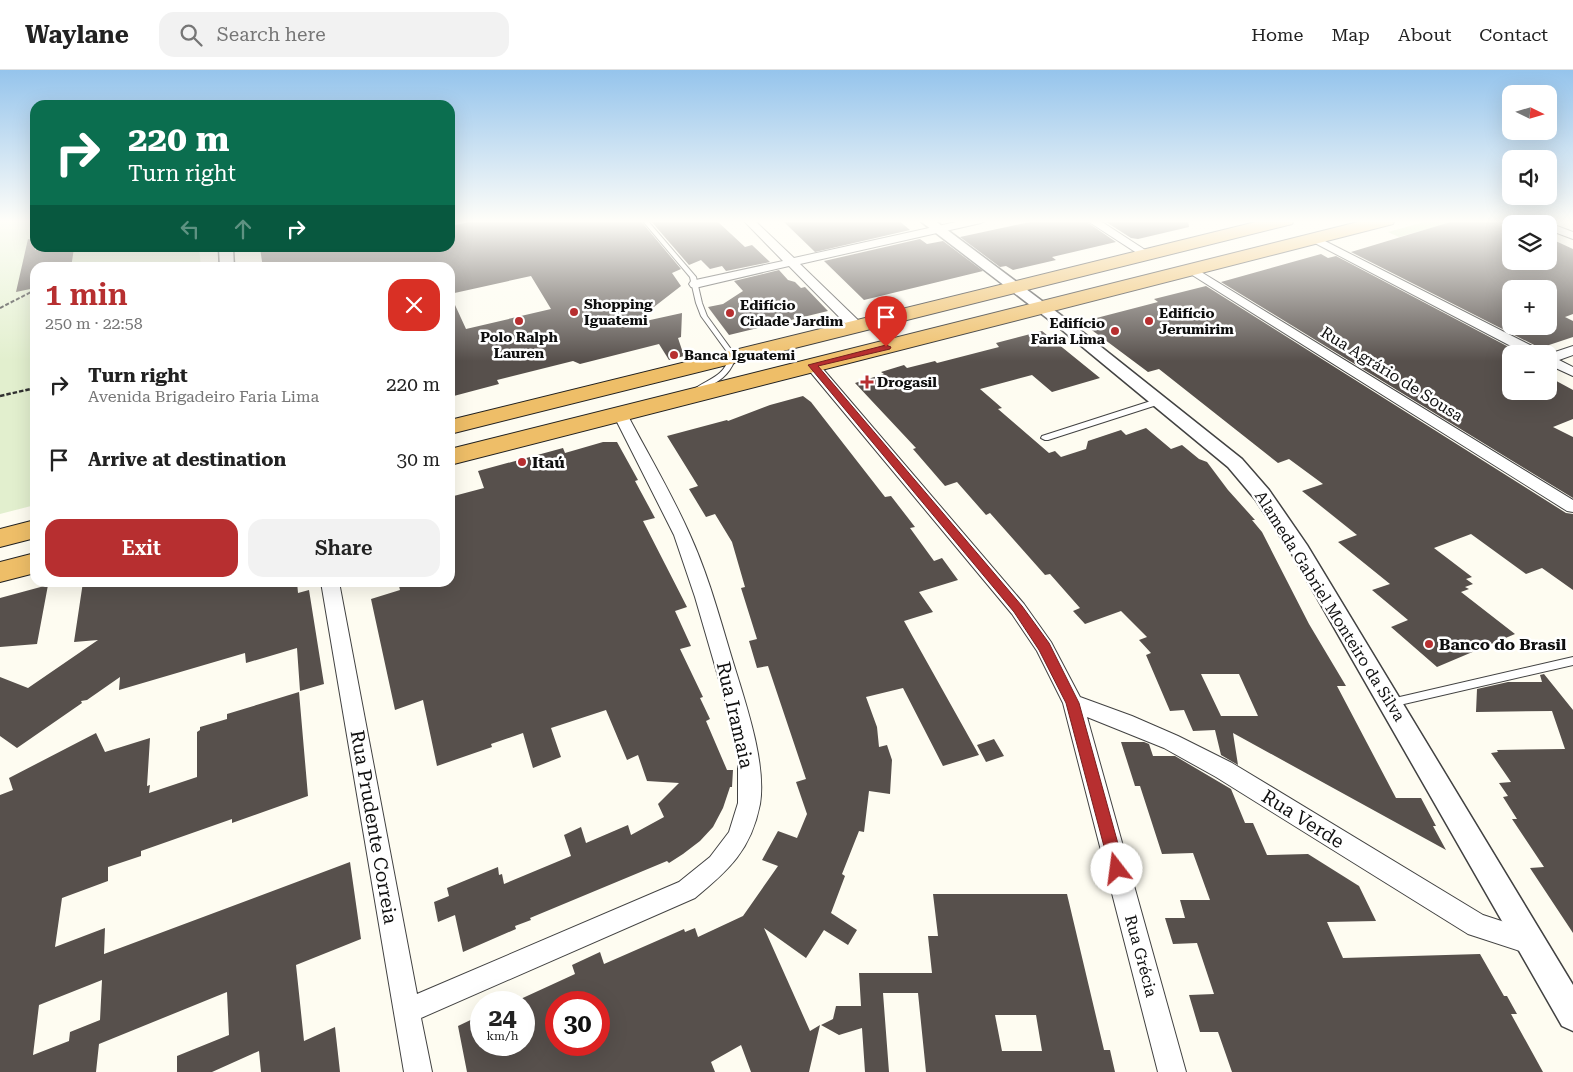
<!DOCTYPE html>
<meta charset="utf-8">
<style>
body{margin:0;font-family:"Roboto Serif",serif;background:#f2f2f2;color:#222;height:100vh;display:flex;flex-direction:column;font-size:19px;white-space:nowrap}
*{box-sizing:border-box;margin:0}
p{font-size:16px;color:#767676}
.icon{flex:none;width:28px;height:28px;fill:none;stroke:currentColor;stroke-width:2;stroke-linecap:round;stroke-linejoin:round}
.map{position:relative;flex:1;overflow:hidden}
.details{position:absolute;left:30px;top:192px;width:425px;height:325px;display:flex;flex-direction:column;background:#fff;border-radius:15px;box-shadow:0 5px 20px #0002}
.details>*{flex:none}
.top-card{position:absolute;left:30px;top:30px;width:425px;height:152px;border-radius:15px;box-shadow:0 5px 20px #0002;background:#0b6e4f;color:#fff;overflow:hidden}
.needle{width:32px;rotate:95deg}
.controls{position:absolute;left:1502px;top:15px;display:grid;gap:10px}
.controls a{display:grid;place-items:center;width:55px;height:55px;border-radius:10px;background:#fff;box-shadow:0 5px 20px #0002;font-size:25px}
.speed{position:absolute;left:470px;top:921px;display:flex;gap:10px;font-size:25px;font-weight:700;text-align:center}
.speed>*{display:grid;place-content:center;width:65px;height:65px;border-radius:50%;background:#fff;box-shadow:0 5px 20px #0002;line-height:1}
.speed small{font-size:12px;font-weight:400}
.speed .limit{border:8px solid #d22;background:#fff;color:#111}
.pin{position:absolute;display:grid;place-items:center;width:42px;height:42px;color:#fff;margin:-51px -21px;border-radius:50% 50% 50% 0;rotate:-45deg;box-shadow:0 0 5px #0007}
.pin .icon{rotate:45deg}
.me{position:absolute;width:55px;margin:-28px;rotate:345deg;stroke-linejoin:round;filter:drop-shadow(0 0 4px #0008)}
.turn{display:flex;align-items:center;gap:18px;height:105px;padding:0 15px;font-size:22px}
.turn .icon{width:65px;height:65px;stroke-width:2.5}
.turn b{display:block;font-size:35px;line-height:42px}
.lanes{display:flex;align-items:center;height:48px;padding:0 15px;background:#0003;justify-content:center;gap:25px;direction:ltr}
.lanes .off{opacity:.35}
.round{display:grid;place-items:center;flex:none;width:52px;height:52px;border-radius:15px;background:#f2f2f2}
.summary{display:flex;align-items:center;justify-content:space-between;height:85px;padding:0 15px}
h1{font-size:30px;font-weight:600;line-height:38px;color:#b72f30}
.button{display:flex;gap:10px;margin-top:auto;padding:10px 15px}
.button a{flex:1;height:58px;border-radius:15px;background:#b72f30;color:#fff;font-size:20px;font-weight:600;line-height:58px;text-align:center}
.button a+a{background:#f2f2f2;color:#222}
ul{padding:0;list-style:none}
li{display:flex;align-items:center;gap:15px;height:75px;padding:0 15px}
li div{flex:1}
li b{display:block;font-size:19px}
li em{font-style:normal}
header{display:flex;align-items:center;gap:30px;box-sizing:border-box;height:70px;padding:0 25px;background:#fff;border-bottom:1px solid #e0e0e0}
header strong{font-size:24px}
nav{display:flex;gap:28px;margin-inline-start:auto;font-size:18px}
.search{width:350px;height:45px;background:#f2f2f2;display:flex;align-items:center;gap:12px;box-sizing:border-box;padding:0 18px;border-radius:15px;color:#767676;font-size:19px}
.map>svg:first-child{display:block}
.green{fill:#d1e7bc}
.pitch{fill:#e2efce}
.building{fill:#57504c;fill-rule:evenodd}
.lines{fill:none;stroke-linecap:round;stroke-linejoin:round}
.service-casing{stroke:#424242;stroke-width:2}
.minor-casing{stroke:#424242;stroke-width:2}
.tertiary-casing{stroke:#424242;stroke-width:3}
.trunk-casing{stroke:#202020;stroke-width:2}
.path-far1{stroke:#313131;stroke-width:2;stroke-dasharray:4 2;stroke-linecap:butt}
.path{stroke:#313131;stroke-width:2.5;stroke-dasharray:4.5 2;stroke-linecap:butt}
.service{fill:#fff;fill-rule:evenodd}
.minor{fill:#fff;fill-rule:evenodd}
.tertiary{fill:#fff;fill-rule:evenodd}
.trunk{fill:#eebe68;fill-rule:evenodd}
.route{fill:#b72f30;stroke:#771f1f}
.poi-dot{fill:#b72f30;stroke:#fff;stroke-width:2}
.labels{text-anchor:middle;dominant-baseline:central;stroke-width:5;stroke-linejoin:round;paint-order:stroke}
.far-poi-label{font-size:14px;font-weight:bold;fill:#0f0f0f;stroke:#fff;text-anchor:start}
.street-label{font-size:16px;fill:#0f0f0f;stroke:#fff}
.poi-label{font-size:16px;font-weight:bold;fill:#0f0f0f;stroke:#fff;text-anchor:start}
.near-street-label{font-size:19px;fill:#0f0f0f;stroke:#fff}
</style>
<header>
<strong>Waylane</strong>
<div class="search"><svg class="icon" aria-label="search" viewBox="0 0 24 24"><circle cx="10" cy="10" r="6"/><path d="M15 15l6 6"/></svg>Search here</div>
<nav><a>Home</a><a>Map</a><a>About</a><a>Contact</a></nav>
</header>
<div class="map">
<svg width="1573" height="1002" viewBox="0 0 1573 1002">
<rect width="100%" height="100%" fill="#fefcf1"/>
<path class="green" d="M1432,150h27l-60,17 -11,-5z"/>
<path class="pitch" d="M0,150h35v28h164l2,19 -166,1v237l-35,9z"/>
<path class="building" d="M479,150h161l41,49 -9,4 9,13 -49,38 50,-11 -1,24 -3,1 6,18 -15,4 -10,-16 -79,20 -7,-3 -76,19 2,4 -49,13v-103l16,35 85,-20 -20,-33 -81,18v-26h-187l-3,-20h59l1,3 20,-3h110v-22z
M650,150h66l29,27 7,-2 18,17 -44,9 -4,-5 -12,3 -9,-9 -12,5z
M782,150h116l12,10 -95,22z
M1039,150h45l32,22 -64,15 4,3 -43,10 -7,-4 -6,1 -40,-30z
M1103,150h85l1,7 -51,12 -7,-1z
M1457,150h54v41h38v-23l24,11v65l-8,3 8,4v16l-33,11 -189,-96zM1511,210l19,9h19v37h-38z
M28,169l7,1v10l5,-2h34l-3,20h-36v20l-19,4z
M920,169l7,5 16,-3 40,30 -119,29 -40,-39z
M1321,184l7,4 8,-2 186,98h-11v37h38v-14l24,13v29l-20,8 20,10v61l-352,-216z
M779,200l9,10 7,2 6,6 4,-1 23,24 -99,24 -21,-28 15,-3 20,-13 -9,-10z
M1206,216l360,227 7,1v76l-31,-22 -16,6 -55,-40 -37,14 38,29 -6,2 7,5 -8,3 4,2 -8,3 54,42 -78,33 -46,-40 17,-7 -36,-30 18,-6 -52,-42 19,-7 -55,-44 21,-7 -34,-25 -11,4 -119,-94 -11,3 -67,-50 77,-20 -4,-3z
M1042,261l58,47 -48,14 -20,-17 -52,14 22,19 -4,1 51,44 6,-2 6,6 25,-8 2,-8 33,-11 5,5 20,-7 25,21 11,-4 17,14 8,3 21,28 27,30h-3l10,12 47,92 37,62h-9l59,112h25l15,28h-3l13,24 -213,-117 5,32 -17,-10 -6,-25 -22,1 -9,-21 -14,1 -24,-56 5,-2 -12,-13 8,-3 -26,-26 -36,13 -12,-13 7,-3 -30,-34 -5,1 -55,-62 -4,2 -29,-33 -12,4 -32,-37 3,-1 -61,-65 29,-9 -3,-2 23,-7 3,3 28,-7 2,2 62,-16 -3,-4zM1201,604h38l19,42h-37z
M803,326l8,6 74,95 6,-1 24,31 -5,1 24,33 8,-3 16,22 -39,12 14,20 -29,9 75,134 -36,11 -40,-78 -37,9 11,30 2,20 8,-2 5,15 -2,34 -21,-3 -5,41 -5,-1 -17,43 3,2 -14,37 26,17 -9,15 -24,-15 -18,28 -42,-30 46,103 10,-6 -11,47h-58l-10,-27 -30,17 4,10h-248l-9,-46 23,-11v30h43v-43h-10l61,-28 -3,-9 28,-13 4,12 80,-35 1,3 10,-4 3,9 45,-21 35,-50 -16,-6 16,-29 19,7 10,-24 -11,-32 10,-3 -38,-113 -11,2 -8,-27 8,-2 -16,-51 4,-1 -13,-45 -17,-28 -9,3 -17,-28 9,-3 -31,-50 60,-16 1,1 42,-16zM556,932h43v43h-43z
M603,372h14l21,38 -3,1 20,37 -12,3 44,86 -12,4 16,35 -11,3 23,48 -3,1 10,21 -4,2 21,49h6l-1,17h-2l-7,21 -10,19 -13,14 -17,13 -14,9 -2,-2 -137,57 1,2 -16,6 1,3 -53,23 -8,-37 -17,7 -4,-20 15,-6 -2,-8 51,-21 1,8 3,-1 2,10 67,-28 -7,-21 17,-8 5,16 42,-18 3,10 33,-18 -6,-13 21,-21 -32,-2 -9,-26 -11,5 -21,-50 -55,18 10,29 -28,11 -10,-35 -32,11 1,3 -55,19 -14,-66 -28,10 -24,-111 29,-9 -2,-8h52v-85l34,-9 -6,-17 85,-23 2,5z
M83,512h214l1,11 11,-3 15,94 -24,7 -3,-43 -51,15 -1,-10 -126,37 1,-13 -33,23 -6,1 1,2 -65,45 -17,-12v-59l28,11 70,-48 -24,2z
M48,515l-11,59 -37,3v-49z
M1544,604l29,36v223l-43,-65 14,-1 -32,-48h5l-14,-22 5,-1 -9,-13 12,-1 -20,-29 7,-1 -1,-2 68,-1 -13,-38 -76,1 1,-23 31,-7h34l-2,-7z
M299,622l9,104 -76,27v-4l-91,32v5l-33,11v14l-46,17 -7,49 50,-19 -1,26 246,-92 11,77 -65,26 8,76 31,-14 5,45h-79l-2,-21 -47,21h-35v-16l52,-21 -2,-43 -128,52 -3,28h-96v-277l13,-5 -4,-12 87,-45 9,19 45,-14 -3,48 3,-1 -1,8 48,-16v-45l3,-2v-3l27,-8v-5zM102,910l-2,40 -30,12 -1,9 -36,14 6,-50z
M994,669l10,17 -18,6 -9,-17z
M1121,672h23l5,2 4,12h22l56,33 14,34h8l14,32 41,-1 51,32 17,35 -49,1 16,36 137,-4 24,42h3l10,18h-6l32,58h-311l-14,-40h-18l-11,-37 25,-1 -17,-51 -24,1 -8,-26h20l-5,-18h30l-17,-47 -31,1 -22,-68h-5z
M933,824h134l37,156h6l5,22h-189l-8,-79h-35l6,79h-24l-3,-44 -23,7 -18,-10 12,-6 3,-13h25l-2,-33h73l-4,-37h10zM995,945h41l6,36h-40z"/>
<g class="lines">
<g class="service-casing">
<path id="service" d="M642,150h5l49,57 6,26 5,13 29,40c-4,15 -13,23 -26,30 -5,3 -10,6 -15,5l-2,-1c16,-12 30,-12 37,-34l-29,-40 -5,-13 -6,-26z
M1157,329h6l1,2 -1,2 -115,37h-3l-4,-2 1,-2z
M1573,587v8l-182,42 -4,-1 -1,-3 1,-3 4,-1z"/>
</g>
<g class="minor-casing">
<path id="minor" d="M743,150h11l40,38 171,-38h21l-5,3 -181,41 61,59 1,3 -1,3h-10l-62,-63 -94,22 -4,-1 -2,-3 2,-3 92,-20z
M1086,150h13l54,35 -2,2h-8z
M1549,153l24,9v7l-24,-9v-6h-4z
M1315,166l227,115 1,3h-17l-215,-113 -2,-2z
M1193,197l380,233v12l-6,-1 -378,-238 -2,-2z
M1573,276v9l-14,5 14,7v9l-24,-11v-11z
M812,291l5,1 207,242 27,38 29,55 52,19 46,20 54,27 251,152 55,18 3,9 -3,9 -9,3 -61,-20 -252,-157 -52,-29 -77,-31 99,355h-28l-95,-369 -26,-52 -25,-37 -205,-246 -2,-3 2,-3z
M620,340l5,1 2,3c21,40 45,80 63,121 21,46 33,96 48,143 11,36 28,89 22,126 -9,46 -31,66 -65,94l-274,120 11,54h-28l-83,-490h18l78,412 262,-112 31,-25 19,-25 9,-29v-45l-11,-51 -32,-110 -21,-62 -61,-121 2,-3z"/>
</g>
<g class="tertiary-casing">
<path id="tertiary" d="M919,150h15l132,99 176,140 27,31 38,55 266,440v46l-11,-5 -270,-472 -37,-55 -27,-32 -172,-142z
M219,178h14l1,20h-14z"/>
</g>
<g class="trunk-casing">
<path id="trunk" d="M1264,150h30l-2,4 -842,210v-14z
M1366,150h29l-2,4 -117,30 -826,211v-16z
M35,450v18l-35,9v-18z
M35,483v20l-35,9v-20z"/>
</g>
<path class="path-far1" d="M0,238l35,-18"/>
<path class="path" d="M0,326l35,-8"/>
<use href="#service" class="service"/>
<use href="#minor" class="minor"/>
<use href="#tertiary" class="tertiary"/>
<use href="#trunk" class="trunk"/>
</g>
<linearGradient id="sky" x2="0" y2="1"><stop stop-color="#95c4ec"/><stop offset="0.52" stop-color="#fffef9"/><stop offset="1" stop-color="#fffef9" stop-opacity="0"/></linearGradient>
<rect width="1573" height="291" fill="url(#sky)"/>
<path class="route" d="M886,275l5,2 -1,2 -72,17 204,240 27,37 30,60 46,166 -2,5 -6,2 -5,-2 -2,-5 -44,-166 -27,-53 -25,-38 -206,-247z"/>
<g class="poi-dot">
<circle cx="574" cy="242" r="5"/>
<circle cx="730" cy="243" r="5"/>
<circle cx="519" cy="251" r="5"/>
<circle cx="1149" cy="251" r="5"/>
<circle cx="1115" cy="261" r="5"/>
<circle cx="674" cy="285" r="5"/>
<path d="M864.5 304.5h5v5h5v5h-5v5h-5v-5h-5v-5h5z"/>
<circle cx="522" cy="392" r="5"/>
<circle cx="1429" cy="574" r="5"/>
</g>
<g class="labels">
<g class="far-poi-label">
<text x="584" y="234">Shopping<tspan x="584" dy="16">Iguatemi</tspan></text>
<text x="740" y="235">Edifício<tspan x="740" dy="16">Cidade Jardim</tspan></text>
<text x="1159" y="243">Edifício<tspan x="1159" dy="16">Jerumirim</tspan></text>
<text x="1105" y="253" text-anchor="end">Edifício<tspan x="1105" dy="16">Faria Lima</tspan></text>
<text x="519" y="267" text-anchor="middle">Polo Ralph<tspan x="519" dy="16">Lauren</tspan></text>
<text x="684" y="285">Banca Iguatemi</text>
<text x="877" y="312">Drogasil</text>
</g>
<g class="street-label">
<text transform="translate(1392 304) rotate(32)">Rua Agrário de Sousa</text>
<text transform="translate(1330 536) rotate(58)">Alameda Gabriel Monteiro da Silva</text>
<text transform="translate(1141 886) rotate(75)">Rua Grécia</text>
</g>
<g class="poi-label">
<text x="532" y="392">Itaú</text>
<text x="1439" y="574">Banco do Brasil</text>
</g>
<g class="near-street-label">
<text transform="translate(735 645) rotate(77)">Rua Iramaia</text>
<text transform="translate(1303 749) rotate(32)">Rua Verde</text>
<text transform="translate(374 757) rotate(80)">Rua Prudente Correia</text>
</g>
</g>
</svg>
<div class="controls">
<a><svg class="needle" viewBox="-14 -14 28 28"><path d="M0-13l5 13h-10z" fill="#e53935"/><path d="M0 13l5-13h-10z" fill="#767676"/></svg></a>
<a><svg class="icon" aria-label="sound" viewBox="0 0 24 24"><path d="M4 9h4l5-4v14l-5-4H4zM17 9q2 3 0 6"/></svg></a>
<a><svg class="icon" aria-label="layers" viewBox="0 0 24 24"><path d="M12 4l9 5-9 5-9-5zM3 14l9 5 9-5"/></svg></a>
<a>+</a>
<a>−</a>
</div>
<div class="speed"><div>24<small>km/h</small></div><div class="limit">30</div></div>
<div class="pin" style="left:886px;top:277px;background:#d93025"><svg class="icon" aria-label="arrive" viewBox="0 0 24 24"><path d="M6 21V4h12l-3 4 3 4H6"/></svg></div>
<svg class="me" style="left:1117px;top:799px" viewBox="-20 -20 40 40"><circle r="19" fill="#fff"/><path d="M0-13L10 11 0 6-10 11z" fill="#b72f30"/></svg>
<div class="top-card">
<div class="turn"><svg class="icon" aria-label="right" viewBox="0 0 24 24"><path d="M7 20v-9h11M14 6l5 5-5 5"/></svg><div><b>220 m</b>Turn right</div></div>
<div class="lanes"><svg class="icon off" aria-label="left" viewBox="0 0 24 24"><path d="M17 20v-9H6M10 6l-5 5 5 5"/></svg><svg class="icon off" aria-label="ahead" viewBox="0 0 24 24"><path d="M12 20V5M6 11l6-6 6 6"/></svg><svg class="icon" aria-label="right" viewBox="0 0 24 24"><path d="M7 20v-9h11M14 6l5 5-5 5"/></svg></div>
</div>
<section class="details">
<div class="summary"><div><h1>1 min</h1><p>250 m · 22:58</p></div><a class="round" style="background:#d93025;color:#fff"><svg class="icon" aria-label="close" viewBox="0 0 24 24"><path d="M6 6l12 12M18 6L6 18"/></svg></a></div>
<ul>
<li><svg class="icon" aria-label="right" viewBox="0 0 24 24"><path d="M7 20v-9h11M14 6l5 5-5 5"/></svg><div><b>Turn right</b><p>Avenida Brigadeiro Faria Lima</p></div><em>220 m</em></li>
<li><svg class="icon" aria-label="arrive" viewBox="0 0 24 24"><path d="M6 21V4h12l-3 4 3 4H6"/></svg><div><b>Arrive at destination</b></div><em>30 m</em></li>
</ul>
<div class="button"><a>Exit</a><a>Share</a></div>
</section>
</div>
